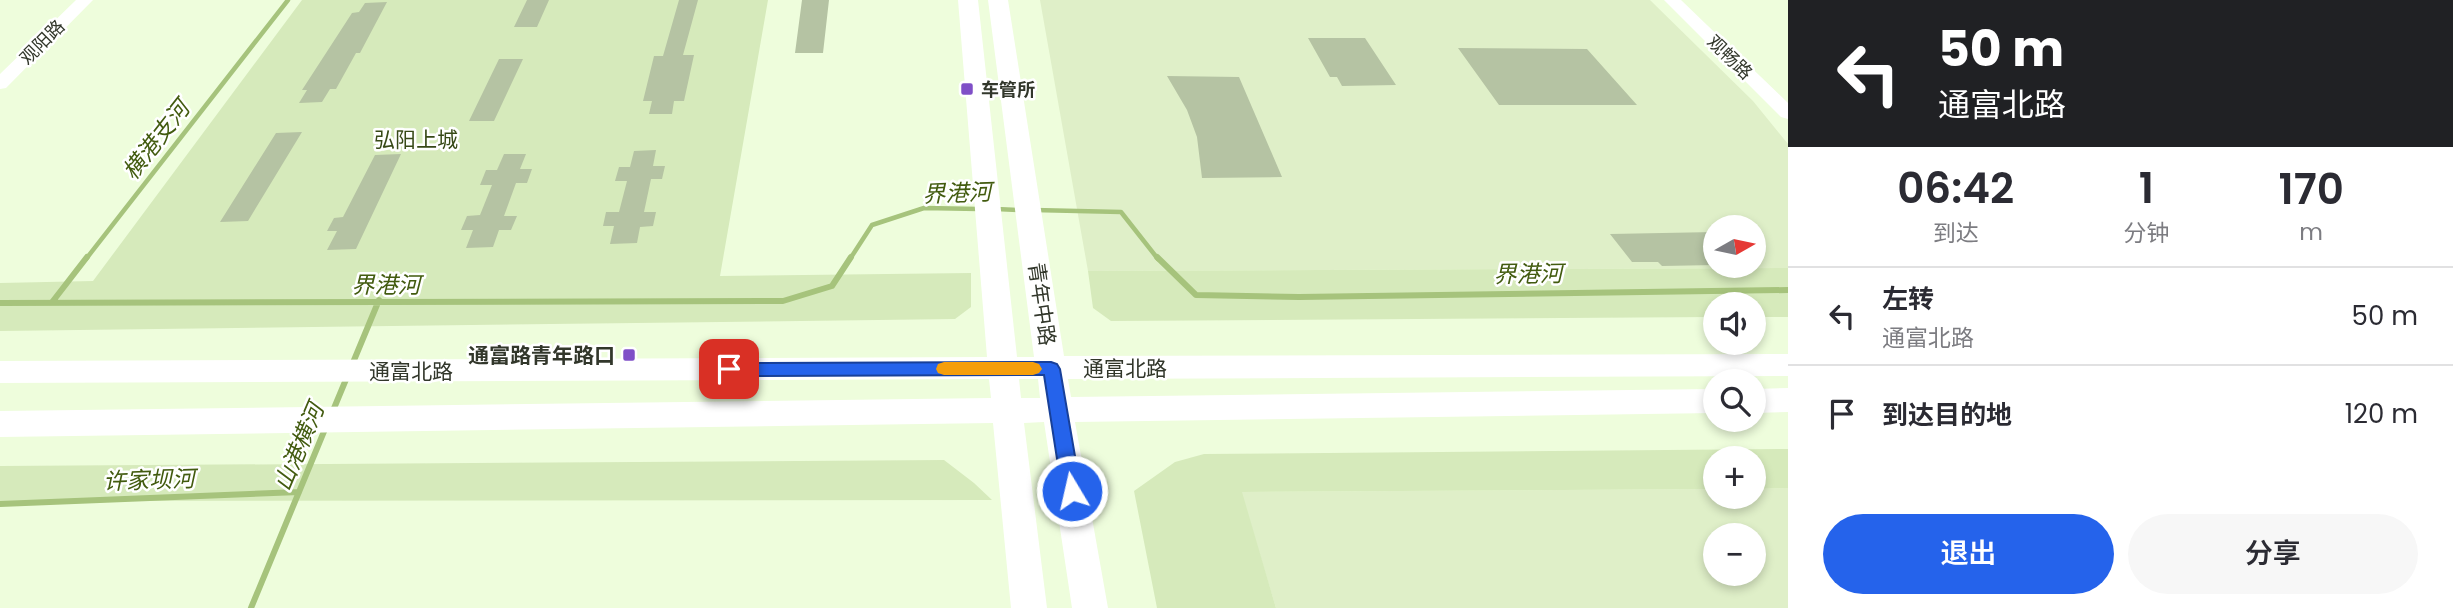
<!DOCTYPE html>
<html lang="zh">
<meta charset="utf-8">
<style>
body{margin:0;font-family:Poppins,"Noto Sans SC",sans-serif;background:#f7f7f7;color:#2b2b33;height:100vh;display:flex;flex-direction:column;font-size:26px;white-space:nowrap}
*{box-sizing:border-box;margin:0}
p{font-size:23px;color:#7c7c81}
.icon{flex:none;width:38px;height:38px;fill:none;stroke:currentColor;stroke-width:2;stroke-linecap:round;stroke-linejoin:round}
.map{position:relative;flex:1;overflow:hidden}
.panel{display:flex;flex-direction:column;background:#fff;width:665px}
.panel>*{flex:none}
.guide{background:#202124;color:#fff;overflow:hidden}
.needle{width:46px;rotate:81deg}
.tools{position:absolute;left:1703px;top:215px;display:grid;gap:14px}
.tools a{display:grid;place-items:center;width:63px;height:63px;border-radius:50%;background:#fff;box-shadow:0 4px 10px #0003;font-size:35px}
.pin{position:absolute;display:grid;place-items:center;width:60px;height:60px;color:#fff;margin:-30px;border-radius:14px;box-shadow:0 4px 10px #0006}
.me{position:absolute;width:77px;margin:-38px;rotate:351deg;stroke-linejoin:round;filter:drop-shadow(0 0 5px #0008)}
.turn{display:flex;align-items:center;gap:24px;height:147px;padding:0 35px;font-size:32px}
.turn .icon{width:91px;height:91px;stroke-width:2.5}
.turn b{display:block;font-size:49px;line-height:60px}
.eta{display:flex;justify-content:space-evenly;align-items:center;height:119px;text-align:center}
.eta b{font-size:42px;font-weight:600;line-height:49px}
.button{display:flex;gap:14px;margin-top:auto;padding:14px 35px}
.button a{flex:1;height:80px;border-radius:42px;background:#2563eb;color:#fff;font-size:28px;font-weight:600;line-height:80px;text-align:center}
.button a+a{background:#f7f7f7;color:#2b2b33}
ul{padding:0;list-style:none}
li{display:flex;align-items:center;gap:21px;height:98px;padding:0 35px;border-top:2px solid #e1e1e2}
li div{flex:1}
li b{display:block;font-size:26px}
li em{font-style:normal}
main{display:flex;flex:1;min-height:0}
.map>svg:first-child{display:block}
.built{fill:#dfefc8;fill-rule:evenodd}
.green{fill:#d6eabb}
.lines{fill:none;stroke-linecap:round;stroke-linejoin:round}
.stream-far1{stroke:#a6c37c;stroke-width:4.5}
.stream{stroke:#a6c37c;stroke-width:6}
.building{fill:#b5c3a3}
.minor{fill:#fff;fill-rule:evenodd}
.major{fill:#fff;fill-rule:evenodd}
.route{fill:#2563eb;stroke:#184099;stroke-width:2}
.slow{fill:#f59e0b}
.poi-dot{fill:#7f4fc7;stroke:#fff;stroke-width:2.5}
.labels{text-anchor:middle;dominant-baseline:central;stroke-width:5;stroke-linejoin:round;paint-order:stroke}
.far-street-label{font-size:18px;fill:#32372b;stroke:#fff}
.far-poi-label{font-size:18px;font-weight:bold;fill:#32372b;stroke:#fff;text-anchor:start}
.park-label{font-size:21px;fill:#374917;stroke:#fff}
.street-label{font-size:21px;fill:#32372b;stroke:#fff}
.poi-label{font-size:21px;font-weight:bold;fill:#32372b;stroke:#fff;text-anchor:end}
.water-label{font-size:23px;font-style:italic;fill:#425b0f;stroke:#fff}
</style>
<main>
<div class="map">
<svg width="1788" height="608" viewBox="0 0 1788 608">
<rect width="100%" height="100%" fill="#eefddc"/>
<path class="built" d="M1040,0h610l103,101 35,43v124l-700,3zM1715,228h39v38h-39z
M1788,488v120h-512l-35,-116 474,-3v8h39v-8zM1715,536h39v38h-39z"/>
<path class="green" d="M302,0h466l-48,276 251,-3v34l-16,12 -955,12v-48l93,-2z
M1788,268v49h-34v-13h-39v13l-604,4 -18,-13 -5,-37z
M1788,449v39l-34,1v-31h-39v31l-473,3 34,116h-119l-23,-117 41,-29 29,-8z
M944,460l30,23 18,17 -992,1v-35z"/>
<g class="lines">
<path class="stream-far1" d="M996,209l25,1
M1034,210l87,2 37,47
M86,259l202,-259
M850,259l22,-34 52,-17 55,1"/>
<path class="stream" d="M1157,257l39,38 103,2 489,-7
M53,301l34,-44
M0,303l783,-2 49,-15 19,-29
M352,365l27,-65
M332,413l15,-36
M0,504l299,-12
M251,608l74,-179"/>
</g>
<path class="building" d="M527,0h22l-12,27h-23z
M679,0h19l-15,55h11l-10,46h-10l-2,13h-23l3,-13h-9l11,-45h9z
M802,0h27l-6,53h-28z
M387,2l-27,51h-4l-20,36h-6l-8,13 -23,1 8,-13h-5l50,-77 7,-1 6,-9z
M1308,38h57l31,47 -54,1 -5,-9h-7z
M1458,48l129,1 50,56h-138z
M499,59h24l-29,62h-25z
M1167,76l72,1 43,100 -80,1 -5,-41 -10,-27z
M302,132l-54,89 -28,1 56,-89z
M656,150l-3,16h12l-3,13h-11l-7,33h12l-3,14 -13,1 -3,16 -27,1 4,-18h-11l3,-14h13l8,-31h-12l4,-14h11l4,-16z
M401,154l-45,95 -29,1 10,-19h-10l7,-13 9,-1 32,-62z
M504,154h22l-6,15h12l-5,14h-11l-12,33h13l-6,14h-12l-6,17 -27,1 7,-18h-12l6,-14 13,-1 12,-30h-12l6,-15h11z
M1715,232v33l-53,1 -4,-4h-26l-22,-28z"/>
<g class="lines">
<path class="minor" d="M76,0h17l-87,88 -6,1v-15z
M1664,0h17l107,103v16l-7,-2z"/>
<path class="major" d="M958,0h20l39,357h17l-46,-357h20l56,356 724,-2v22l-720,3 3,18 644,-8v24l-640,9 33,186h-36l-28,-186 -20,1 23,185h-36l-18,-185 -993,14v-26l991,-13 -2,-19 -989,4v-22l987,-4zM1019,379h19l2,19h-19z
M1788,388v24l-34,1v-24z"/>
</g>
<path class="route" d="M1051,362l6,2 3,5 21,122 -3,5 -6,3 -7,-3 -3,-5 -18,-116 -315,1 -6,-2 -3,-5 3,-4 6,-2z"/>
<path class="slow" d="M944,362h89l6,2 3,5 -3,4 -6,2h-89l-6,-2 -2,-4 2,-5z"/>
<g class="poi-dot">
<rect x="960" y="82" width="14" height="14" rx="3.5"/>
<rect x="622" y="348" width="14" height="14" rx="3.5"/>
</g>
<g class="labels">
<g class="far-street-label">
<text transform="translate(42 42) rotate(-45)">观阳路</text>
<text transform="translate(1730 57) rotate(44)">观畅路</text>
</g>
<g class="far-poi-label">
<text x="981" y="89">车管所</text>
</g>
<g class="park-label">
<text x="416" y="139">弘阳上城</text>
</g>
<g class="street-label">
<text transform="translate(1042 304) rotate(82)">青年中路</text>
<text x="1125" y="368">通富北路</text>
<text x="411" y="371">通富北路</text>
</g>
<g class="poi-label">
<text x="615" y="355">通富路青年路口</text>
</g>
<g class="water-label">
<text transform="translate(156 140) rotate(-52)">横港支河</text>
<text transform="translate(957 193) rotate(-2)">界港河</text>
<text transform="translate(1528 274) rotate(-1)">界港河</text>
<text x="386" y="285">界港河</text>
<text transform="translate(299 447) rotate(-67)">山港横河</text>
<text transform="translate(149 480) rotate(-2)">许家坝河</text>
</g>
</g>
</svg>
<div class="tools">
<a><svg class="needle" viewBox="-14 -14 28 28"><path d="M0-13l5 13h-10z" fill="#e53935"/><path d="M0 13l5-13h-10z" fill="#7c7c81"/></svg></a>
<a><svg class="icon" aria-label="sound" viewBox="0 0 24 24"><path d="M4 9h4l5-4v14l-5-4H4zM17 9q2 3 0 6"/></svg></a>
<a><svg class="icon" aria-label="search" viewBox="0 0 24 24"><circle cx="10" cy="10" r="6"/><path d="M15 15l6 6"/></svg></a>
<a>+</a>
<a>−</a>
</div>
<div class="pin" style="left:729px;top:369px;background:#d93025"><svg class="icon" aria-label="arrive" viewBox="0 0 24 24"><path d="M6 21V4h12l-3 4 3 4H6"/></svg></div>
<svg class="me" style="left:1072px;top:491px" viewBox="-20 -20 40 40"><circle r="17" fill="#2563eb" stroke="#fff" stroke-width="3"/><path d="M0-11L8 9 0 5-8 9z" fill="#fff"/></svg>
</div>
<section class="panel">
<div class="guide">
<div class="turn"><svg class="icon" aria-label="left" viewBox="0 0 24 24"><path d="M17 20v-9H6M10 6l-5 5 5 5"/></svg><div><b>50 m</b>通富北路</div></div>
</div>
<div class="eta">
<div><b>06:42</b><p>到达</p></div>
<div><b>1</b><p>分钟</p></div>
<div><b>170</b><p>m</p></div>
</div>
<ul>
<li><svg class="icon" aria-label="left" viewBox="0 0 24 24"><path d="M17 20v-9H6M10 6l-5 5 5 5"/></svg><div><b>左转</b><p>通富北路</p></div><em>50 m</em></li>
<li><svg class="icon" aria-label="arrive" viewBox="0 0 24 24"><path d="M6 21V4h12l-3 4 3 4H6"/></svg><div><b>到达目的地</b></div><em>120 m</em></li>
</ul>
<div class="button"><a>退出</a><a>分享</a></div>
</section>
</main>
